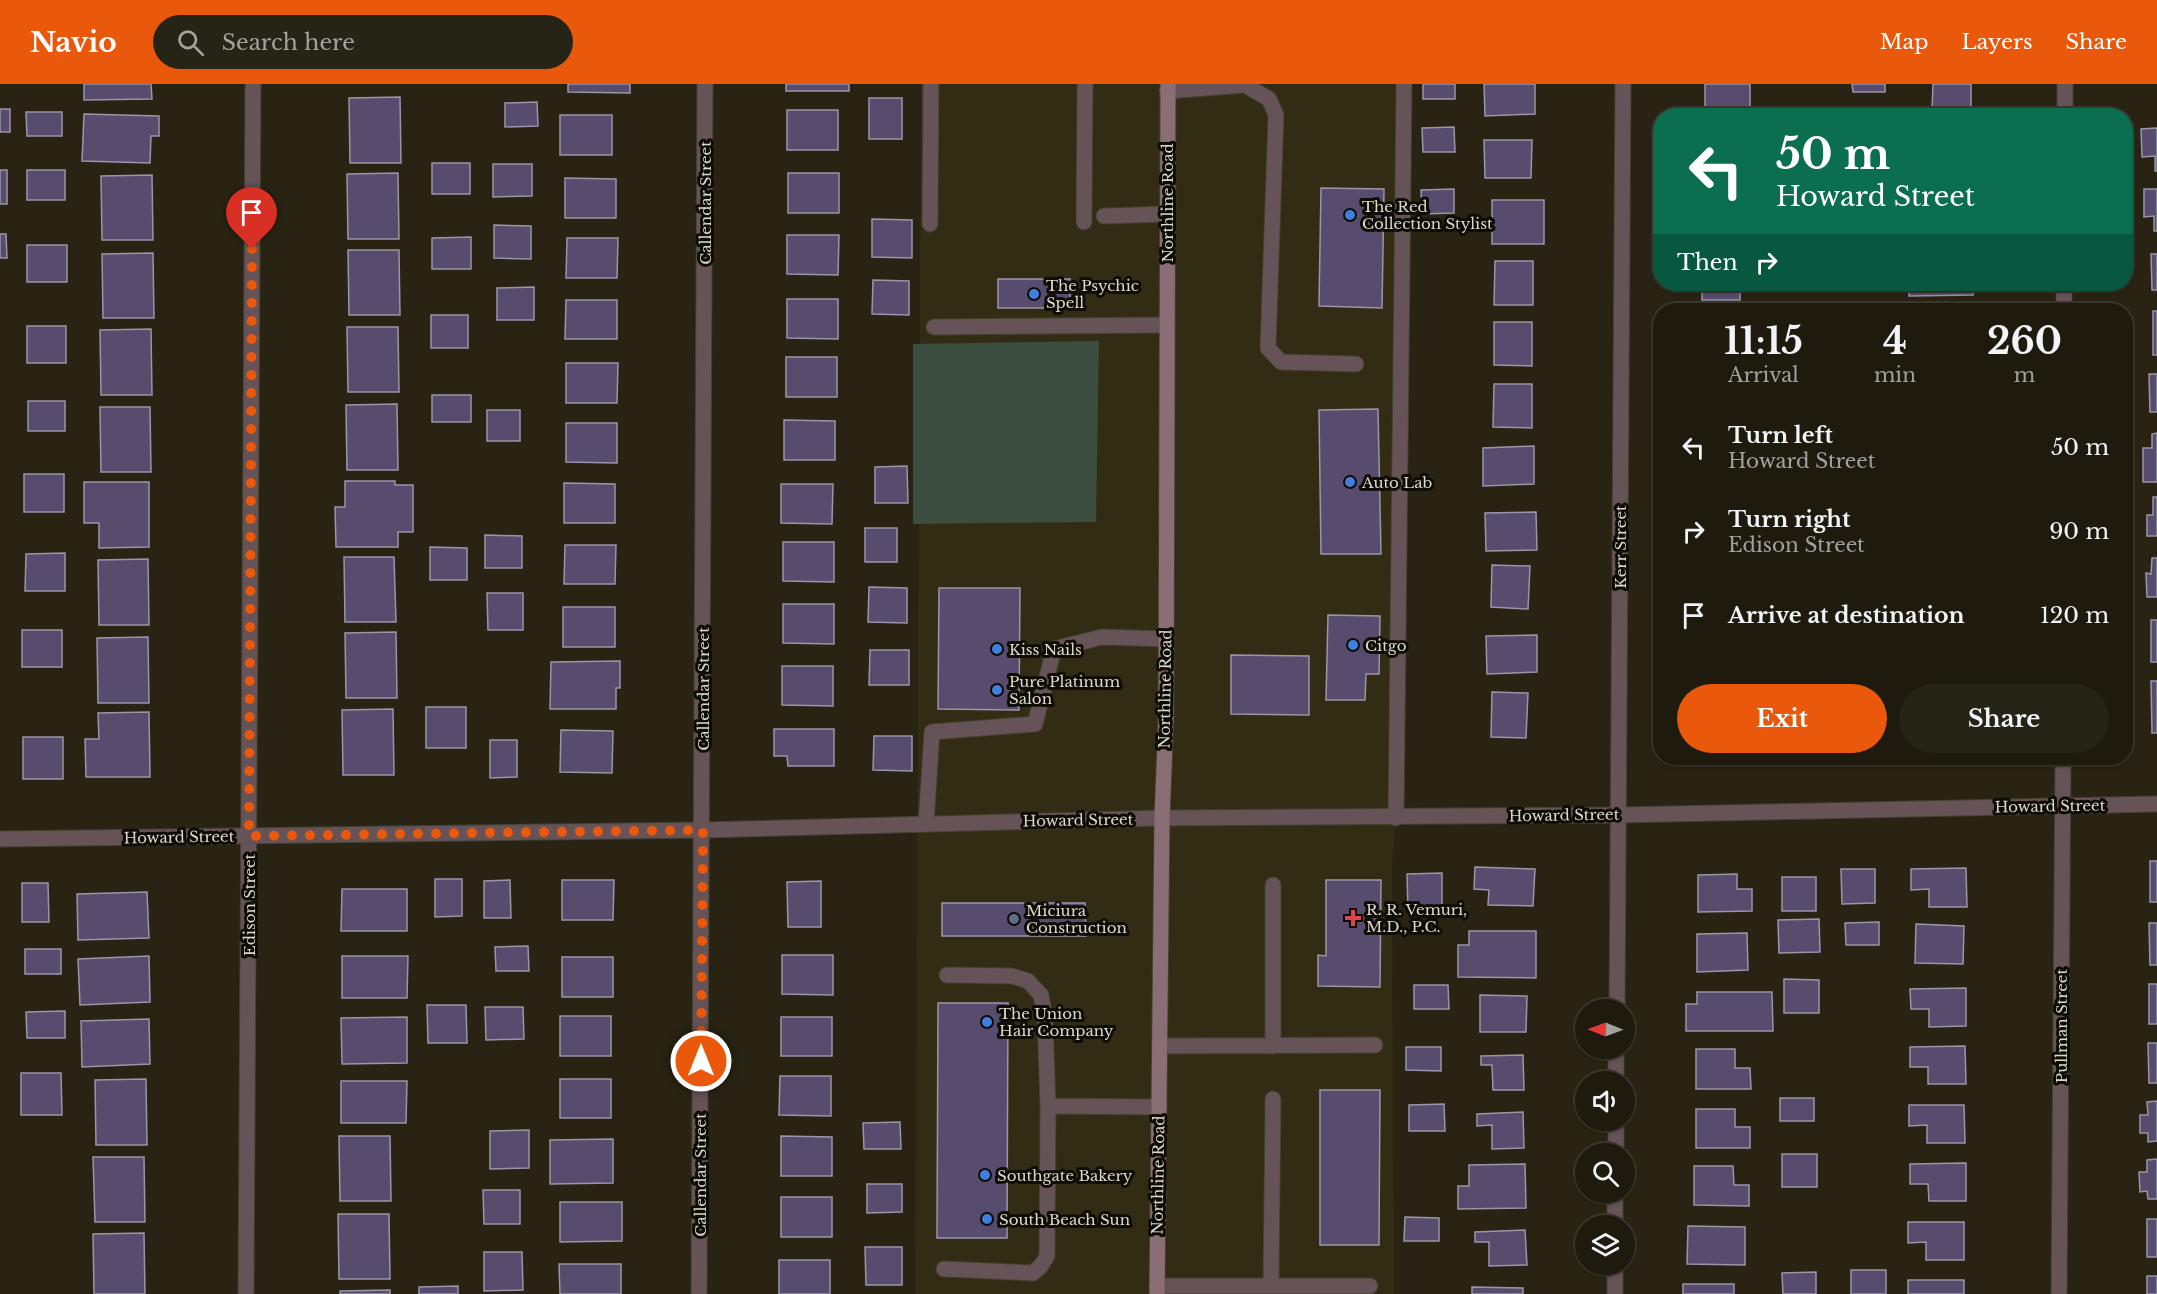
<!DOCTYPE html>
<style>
body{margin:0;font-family:"Libre Baskerville",serif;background:#262317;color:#f1f3f6;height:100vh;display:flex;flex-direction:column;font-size:22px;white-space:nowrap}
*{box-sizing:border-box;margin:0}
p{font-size:20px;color:#a1a19e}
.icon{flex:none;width:33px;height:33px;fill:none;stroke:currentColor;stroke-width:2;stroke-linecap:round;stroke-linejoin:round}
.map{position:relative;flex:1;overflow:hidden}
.sheet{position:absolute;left:1653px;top:219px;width:480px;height:462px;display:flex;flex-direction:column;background:#1e1a0e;border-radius:24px;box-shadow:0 2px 4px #0004,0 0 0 2px #3c382e}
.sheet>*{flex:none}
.guide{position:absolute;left:1653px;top:24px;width:480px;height:183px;border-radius:24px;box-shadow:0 2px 4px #0004,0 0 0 2px #3c382e;background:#0b6e4f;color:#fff;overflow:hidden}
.needle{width:39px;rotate:271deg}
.tools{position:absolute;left:1575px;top:915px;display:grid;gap:12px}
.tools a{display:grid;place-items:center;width:60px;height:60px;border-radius:50%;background:#1e1a0e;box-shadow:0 2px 4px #0004,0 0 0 2px #3c382e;font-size:30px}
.pin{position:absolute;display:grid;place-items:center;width:51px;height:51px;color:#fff;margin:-62px -26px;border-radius:50% 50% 50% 0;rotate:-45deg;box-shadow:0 0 6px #0007}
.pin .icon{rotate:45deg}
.me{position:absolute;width:66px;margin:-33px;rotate:0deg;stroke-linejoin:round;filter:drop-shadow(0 0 4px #0008)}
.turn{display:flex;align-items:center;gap:21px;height:126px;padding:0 24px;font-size:27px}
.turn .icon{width:78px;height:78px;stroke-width:2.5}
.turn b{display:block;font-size:42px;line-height:51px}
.then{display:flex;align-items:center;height:57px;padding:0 24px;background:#0003;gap:12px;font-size:22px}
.eta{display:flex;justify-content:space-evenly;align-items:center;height:102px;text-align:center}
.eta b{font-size:36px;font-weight:700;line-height:42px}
.primary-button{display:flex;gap:12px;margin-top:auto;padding:12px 24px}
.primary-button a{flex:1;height:69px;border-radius:36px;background:#ea580c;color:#fff;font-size:24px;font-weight:700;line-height:69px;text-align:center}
.primary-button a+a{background:#262317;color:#f1f3f6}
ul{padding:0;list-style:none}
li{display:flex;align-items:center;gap:18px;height:84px;padding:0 24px}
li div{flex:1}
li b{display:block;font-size:22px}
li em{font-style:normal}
header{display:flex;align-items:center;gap:36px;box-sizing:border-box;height:84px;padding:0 30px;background:#ea580c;color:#fff}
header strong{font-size:28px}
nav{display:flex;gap:33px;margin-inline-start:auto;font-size:21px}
.search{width:420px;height:54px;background:#262317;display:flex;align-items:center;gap:15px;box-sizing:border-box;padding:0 21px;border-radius:33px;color:#a1a19e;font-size:22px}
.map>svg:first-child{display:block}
.built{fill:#332c15}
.green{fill:#3a4d3f}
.building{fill:#574c6d;stroke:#9b95a9;stroke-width:1.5}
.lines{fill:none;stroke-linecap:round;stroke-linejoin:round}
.lane-casing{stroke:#454030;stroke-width:17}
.street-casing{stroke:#454030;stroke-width:17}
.secondary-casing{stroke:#454030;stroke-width:17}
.lane{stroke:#655358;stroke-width:15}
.street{stroke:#655358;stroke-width:15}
.secondary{stroke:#8a6e75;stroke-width:15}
.route{stroke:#ea580c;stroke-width:10;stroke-dasharray:0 18}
.shop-dot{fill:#3f7fe0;stroke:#0f0c06;stroke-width:2}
.health-dot{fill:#e0444e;stroke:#0f0c06;stroke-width:2}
.service-dot{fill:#5c6f8a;stroke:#0f0c06;stroke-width:2}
.labels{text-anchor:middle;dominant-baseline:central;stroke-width:6;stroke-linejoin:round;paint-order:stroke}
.street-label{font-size:15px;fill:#dbd8cd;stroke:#0f0c06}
.poi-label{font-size:15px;fill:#dbd8cd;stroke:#0f0c06;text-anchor:start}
</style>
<header>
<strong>Navio</strong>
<div class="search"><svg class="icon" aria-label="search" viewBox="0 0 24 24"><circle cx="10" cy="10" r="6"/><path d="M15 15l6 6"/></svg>Search here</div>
<nav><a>Map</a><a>Layers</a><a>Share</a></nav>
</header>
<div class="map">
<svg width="2157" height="1210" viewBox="0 0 2157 1210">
<rect width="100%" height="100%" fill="#282312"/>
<path class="built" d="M921,0h483l-8,734 -4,47 2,429h-479z"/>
<path class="green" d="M1099,257l-3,181 -183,2v-180z"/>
<path class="building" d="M84,0h67l1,15 -68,1z
M568,0h62v9l-62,-1z
M786,0h63v7h-63z
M1423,0h32v15h-32z
M1484,0h51v30l-50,2z
M1705,0h45v28h-45z
M1852,0h33v8h-32z
M1933,0h38v27h-39z
M400,13l1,66h-51l-1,-65z
M869,14h33v41h-33z
M537,18l1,24 -33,1v-24z
M0,25h10v23h-10z
M787,26h51v40h-51z
M26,28h36v24h-35z
M84,30l75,2v20h-8l-1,27 -68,-2z
M560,31h52v40h-52z
M1454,43l1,25h-32l-1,-24z
M2157,44v43h-2v-15l-13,1 -1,-28z
M1484,56h48l-1,38h-46z
M432,79h38v31h-38z
M493,80h39v32l-39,1z
M0,86h7v34h-7z
M27,86h38v30h-38z
M398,89l1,66h-51l-1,-65z
M788,89h51v40h-51z
M152,91l1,65h-51l-1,-64z
M565,94l51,1v39h-51z
M1321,104l63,1 -2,119 -63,-2z
M1454,105v24l-32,1 -1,-24z
M2144,105h13v42h-3v-15l-10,1z
M1492,116h52v44h-52z
M872,135l40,1v38l-40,-1z
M494,141l37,1v33l-37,-1z
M0,150h6l1,24h-7z
M787,151h52l-1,40 -51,-1z
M471,153v32h-39v-31z
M567,154h51l-1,40h-51z
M27,161h40v37h-40z
M348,166h51l1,65h-51z
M153,169l1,65h-51l-1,-64z
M2151,170h6v36h-5z
M1495,177h38v44h-39z
M998,195h72v29h-72z
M873,196l36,1v34l-37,-1z
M1702,200h38v16h-38z
M1909,200h64v11l-64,1z
M534,203v33h-37v-32z
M787,215h51v40l-51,-1z
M566,216h51v39h-52z
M1812,221l1,5h-37v-4z
M2153,227h4v44h-4z
M431,231h37v33h-37z
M1494,238h38v44l-38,-1z
M27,242h39v37h-39z
M347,243h51l1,65h-51z
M151,245l1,66h-51l-1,-65z
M786,273h51v40h-51z
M566,279h52l-1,40h-51z
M2149,290h8v38h-7z
M1494,300h38v44l-39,-1z
M432,311h39v27h-39z
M28,317h37v30h-37z
M397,320l1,66h-51l-1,-65z
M100,323h50l1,65h-50z
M1378,325l3,145h-60l-2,-144z
M487,326h33v31h-33z
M784,336l51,1v39h-51z
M566,339h51v40l-51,-1z
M2157,349v49h-14v-34h9v-14z
M1534,362v38l-51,2v-38z
M907,382l1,37h-33v-36z
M24,390h40v38h-40z
M345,397h50v4h18v47h-15v15h-62l-1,-40h10z
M84,398h65v65l-50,1v-25h-15z
M564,399l51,1v39h-51z
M781,400h52l-1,40 -51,-1z
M2153,413h4v39h-10v-21h6z
M1536,428l1,38 -51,1 -1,-38z
M865,444h32v34h-32z
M485,451l37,1v32h-37z
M783,458h51v40l-51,-1z
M565,461h51l-1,39h-51z
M430,463l37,1v32h-37z
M65,469v38h-40l1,-37z
M344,473h50l2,65h-51z
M2152,474h5v39h-10l-1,-24 5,1z
M148,475l1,66h-50l-1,-65z
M1492,481l38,1 -2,43 -37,-2z
M869,503l38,1v35l-39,-1z
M939,504h81l-1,122 -81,-1z
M487,509h36v37h-35z
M783,520h51v40l-51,-1z
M563,523h52v40h-52z
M1328,531l52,1 -1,58h-13l-1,26h-39z
M2151,536h6v42h-6z
M22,546h40v37h-40z
M396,548l1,66h-51l-1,-65z
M1537,551v37l-50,2 -1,-38z
M148,553l1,66h-51l-1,-65z
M870,566h39v35h-40z
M1231,571l78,1v59l-78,-1z
M620,577v27h-4v21h-66l1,-47z
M782,582h51v40l-51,-1z
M2151,597h6v52h-5z
M1492,608l36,1 -2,45 -35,-1z
M426,623h40v41h-40z
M393,625l1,66h-51l-1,-65z
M149,628l1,65h-64l-1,-38h14l-1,-26z
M774,645h60v37h-46l-1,-10h-13z
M561,646l52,1 -1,42 -52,-1z
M874,652h38v35l-39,-1z
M23,653h40v42h-40z
M490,656h27v37l-27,1z
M2150,777h7v41h-7z
M1475,783l60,2 -2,37 -45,-1 1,-15 -15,-1z
M1966,784l1,39h-38v-18l-18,1v-21z
M1841,785h34v34l-33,1z
M1442,789v37h-34l-1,-36z
M1737,790v15h15v22l-54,1v-37z
M1782,793h34v34h-34z
M435,795h27v37l-27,1z
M510,796l1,38h-27v-37z
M562,796h52l-1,40h-51z
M1326,796h55l-1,107 -62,-1v-31l8,1z
M821,797v46h-33l-1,-45z
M22,799h26l1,39h-27z
M342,805h65v42h-66z
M147,808l2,46 -71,2 -1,-46z
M942,819h143l1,33h-144z
M1819,835l1,33 -41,1 -1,-33z
M1879,838v23h-33l-1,-22z
M2149,839h8v42h-7z
M1916,840l48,2 -1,38 -48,-1z
M1469,847h67v47l-78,-1v-32h11z
M1747,849l1,37 -51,2v-38z
M528,862l1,25h-33l-1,-24z
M25,865h36v25h-36z
M782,871h51v40l-51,-1z
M149,872l1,46 -70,3 -2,-46z
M342,872h66l-1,42h-65z
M562,873h51v40h-51z
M1784,895l35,1v33h-35z
M2149,900h8v40h-8z
M1414,901h34l1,24h-35z
M1966,904v38l-37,1v-18h-18l-1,-20z
M1697,908h75l1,39h-87v-27h11z
M1480,911l47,1 -1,36h-46z
M938,919h70l-1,235h-70z
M427,921h39l1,38h-39z
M485,923h38l1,32 -38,1z
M65,927v27h-38l-1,-26z
M560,932h51v40h-51z
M407,933v46l-65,1 -1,-46z
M781,933h51v39h-51z
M149,935l1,45 -68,3 -1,-46z
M2148,959h9v40h-8z
M1965,962l1,38h-38v-17h-18v-20z
M1406,963h35v24l-35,-1z
M1696,965h39v19h15l1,21h-55z
M1523,971l1,35h-31l-1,-25h-11v-9z
M21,989h40l1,42h-41z
M780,992h51v40l-52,-1z
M146,995l1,66h-51l-1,-65z
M560,995h51v39h-51z
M341,997h66l-1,42h-65z
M1320,1006h60l-1,155h-59z
M1780,1014h34v23h-34z
M2157,1017v40l-9,1v-9h-8v-18h8l-1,-13z
M1444,1020l1,27h-36v-26z
M1909,1021h55l1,38h-38v-18l-18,1z
M1696,1025h39v18h15v21h-54z
M1523,1028l1,36 -32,1v-24l-15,1v-12z
M900,1038l1,27h-37l-1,-26z
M529,1046v38l-39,1v-38z
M339,1052h51l1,65h-51z
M781,1052l51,1v39h-51z
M613,1055v44l-63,1v-44z
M1782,1070h35v33h-35z
M93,1073h51l1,65h-50z
M2157,1075v40h-9l-1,-8 -7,1 -1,-20h8v-12z
M1966,1079v38h-37l-1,-17h-18v-20z
M1525,1080l1,44 -68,1v-23h11v-21z
M1694,1082h39l1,19h15v21l-55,-1z
M867,1100h35v28l-35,1z
M483,1106h37v34h-36z
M781,1113h51v40h-51z
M560,1118h62v39l-62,1z
M338,1130h51l1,65h-51z
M1405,1133l34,1v23h-35z
M2147,1135h10v38h-10z
M1908,1138h56v38h-38v-18l-18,1z
M1688,1142l57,1v38l-58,-1z
M1525,1146l2,35 -38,1v-24h-14v-10z
M144,1149l1,61h-51l-1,-60z
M865,1163h37v38h-36z
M484,1168h38l1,38 -39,1z
M779,1176h51v34h-51z
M559,1180h62v30h-61z
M1851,1186h35v24h-35z
M1816,1188v22h-33l-1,-21z
M2147,1192h10v18h-10z
M1908,1196h56v14h-56z
M1683,1200h51v10h-51z
M458,1202v8h-39v-7z
M1472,1203l51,1v6h-51z
M390,1206v4h-50v-3z"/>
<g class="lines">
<g class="lane-casing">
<path id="lane" d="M1167,7l78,-6 24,14 7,16 -8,233 13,14 75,2
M1104,132l63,-2
M1084,138l1,-138
M930,140l1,-140
M934,243l233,-2
M1396,734l8,-734
M926,740l6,-92 103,-8 19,-75 48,-12 64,2
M1273,801v161
M947,891l65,1 16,5 13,14 4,23 3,88
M1160,962l215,-1
M944,1185l89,4 8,-7 6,-10 1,-150 111,1
M1157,1202h213
M1271,1202l2,-187"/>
</g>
<g class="street-casing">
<path id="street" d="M2065,32v-32
M2064,226v-26
M0,755l703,-9 459,-12 456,-3 539,-11
M1617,926l6,-926
M1616,998v-34
M1616,1070v-34
M1615,1142v-34
M246,1210l7,-1210
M699,1210l6,-1210
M1615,1210v-30
M2059,1210l4,-536"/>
</g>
<g class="secondary-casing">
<path id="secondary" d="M1157,1210l5,-476 4,-99 2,-635"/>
</g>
<use href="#lane" class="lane"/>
<use href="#street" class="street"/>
<use href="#secondary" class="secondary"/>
</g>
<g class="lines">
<path class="route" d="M252,165l-3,587 454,-6 -2,231"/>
</g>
<g class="shop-dot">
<circle cx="1350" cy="131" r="6"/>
<circle cx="1034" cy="210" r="6"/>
<circle cx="1350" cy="398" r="6"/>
<circle cx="1353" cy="561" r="6"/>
<circle cx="997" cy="565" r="6"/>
<circle cx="997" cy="606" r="6"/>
<circle cx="987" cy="938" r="6"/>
<circle cx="985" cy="1091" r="6"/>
<circle cx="987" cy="1135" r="6"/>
</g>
<path class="health-dot" d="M1350 825h6v6h6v6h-6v6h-6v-6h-6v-6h6z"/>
<circle class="service-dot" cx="1014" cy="835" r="6"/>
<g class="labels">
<g class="street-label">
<text transform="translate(705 119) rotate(-90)">Callendar Street</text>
<text transform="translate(1167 119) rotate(-90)">Northline Road</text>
<text transform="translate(1620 463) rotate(-90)">Kerr Street</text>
<text transform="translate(703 605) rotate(-90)">Callendar Street</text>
<text transform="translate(1165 605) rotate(-89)">Northline Road</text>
<text transform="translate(2050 722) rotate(-1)">Howard Street</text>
<text transform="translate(1564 731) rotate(-1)">Howard Street</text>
<text transform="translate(1078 736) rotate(-1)">Howard Street</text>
<text transform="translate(179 753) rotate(-1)">Howard Street</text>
<text transform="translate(249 821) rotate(-90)">Edison Street</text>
<text transform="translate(2061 942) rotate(-90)">Pullman Street</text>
<text transform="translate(700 1091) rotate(-90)">Callendar Street</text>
<text transform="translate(1158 1091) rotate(-89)">Northline Road</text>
</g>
<g class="poi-label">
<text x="1362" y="122">The Red<tspan x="1362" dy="17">Collection Stylist</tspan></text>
<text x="1046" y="201">The Psychic<tspan x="1046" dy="17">Spell</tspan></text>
<text x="1362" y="398">Auto Lab</text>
<text x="1365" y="561">Citgo</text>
<text x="1009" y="565">Kiss Nails</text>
<text x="1009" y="597">Pure Platinum<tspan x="1009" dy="17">Salon</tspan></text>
<text x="1366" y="825">R. R. Vemuri,<tspan x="1366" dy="17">M.D., P.C.</tspan></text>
<text x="1026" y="826">Miciura<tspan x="1026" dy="17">Construction</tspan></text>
<text x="999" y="929">The Union<tspan x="999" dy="17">Hair Company</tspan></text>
<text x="997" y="1091">Southgate Bakery</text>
<text x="999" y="1135">South Beach Sun</text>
</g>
</g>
</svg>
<div class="tools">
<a><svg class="needle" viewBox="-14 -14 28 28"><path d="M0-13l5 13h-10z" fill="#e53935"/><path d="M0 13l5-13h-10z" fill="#a1a19e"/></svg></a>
<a><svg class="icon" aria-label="sound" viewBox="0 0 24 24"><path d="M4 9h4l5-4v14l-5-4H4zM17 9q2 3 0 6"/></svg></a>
<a><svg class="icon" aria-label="search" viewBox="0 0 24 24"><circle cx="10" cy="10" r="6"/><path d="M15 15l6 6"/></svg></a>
<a><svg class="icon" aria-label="layers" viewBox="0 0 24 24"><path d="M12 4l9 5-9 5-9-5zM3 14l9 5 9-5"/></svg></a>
</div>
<div class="pin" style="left:252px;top:165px;background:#d93025"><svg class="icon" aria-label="arrive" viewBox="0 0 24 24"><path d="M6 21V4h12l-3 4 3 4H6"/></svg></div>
<svg class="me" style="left:701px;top:977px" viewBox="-20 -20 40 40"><circle r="17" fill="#ea580c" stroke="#fff" stroke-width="3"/><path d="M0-11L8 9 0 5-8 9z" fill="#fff"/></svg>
<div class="guide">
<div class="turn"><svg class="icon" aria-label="left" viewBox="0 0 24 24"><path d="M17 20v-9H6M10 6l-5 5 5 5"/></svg><div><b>50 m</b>Howard Street</div></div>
<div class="then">Then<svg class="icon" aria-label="right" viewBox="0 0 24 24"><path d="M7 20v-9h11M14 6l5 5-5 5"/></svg></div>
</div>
<section class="sheet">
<div class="eta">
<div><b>11:15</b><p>Arrival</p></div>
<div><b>4</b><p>min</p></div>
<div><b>260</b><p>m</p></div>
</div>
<ul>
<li><svg class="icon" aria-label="left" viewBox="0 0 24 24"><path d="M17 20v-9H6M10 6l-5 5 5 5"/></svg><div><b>Turn left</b><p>Howard Street</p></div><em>50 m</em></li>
<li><svg class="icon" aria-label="right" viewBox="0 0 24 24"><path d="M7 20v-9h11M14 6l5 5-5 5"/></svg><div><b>Turn right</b><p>Edison Street</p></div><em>90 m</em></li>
<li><svg class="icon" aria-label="arrive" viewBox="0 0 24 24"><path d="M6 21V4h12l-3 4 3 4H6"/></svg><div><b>Arrive at destination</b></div><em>120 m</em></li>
</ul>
<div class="primary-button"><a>Exit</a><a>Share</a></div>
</section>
</div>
